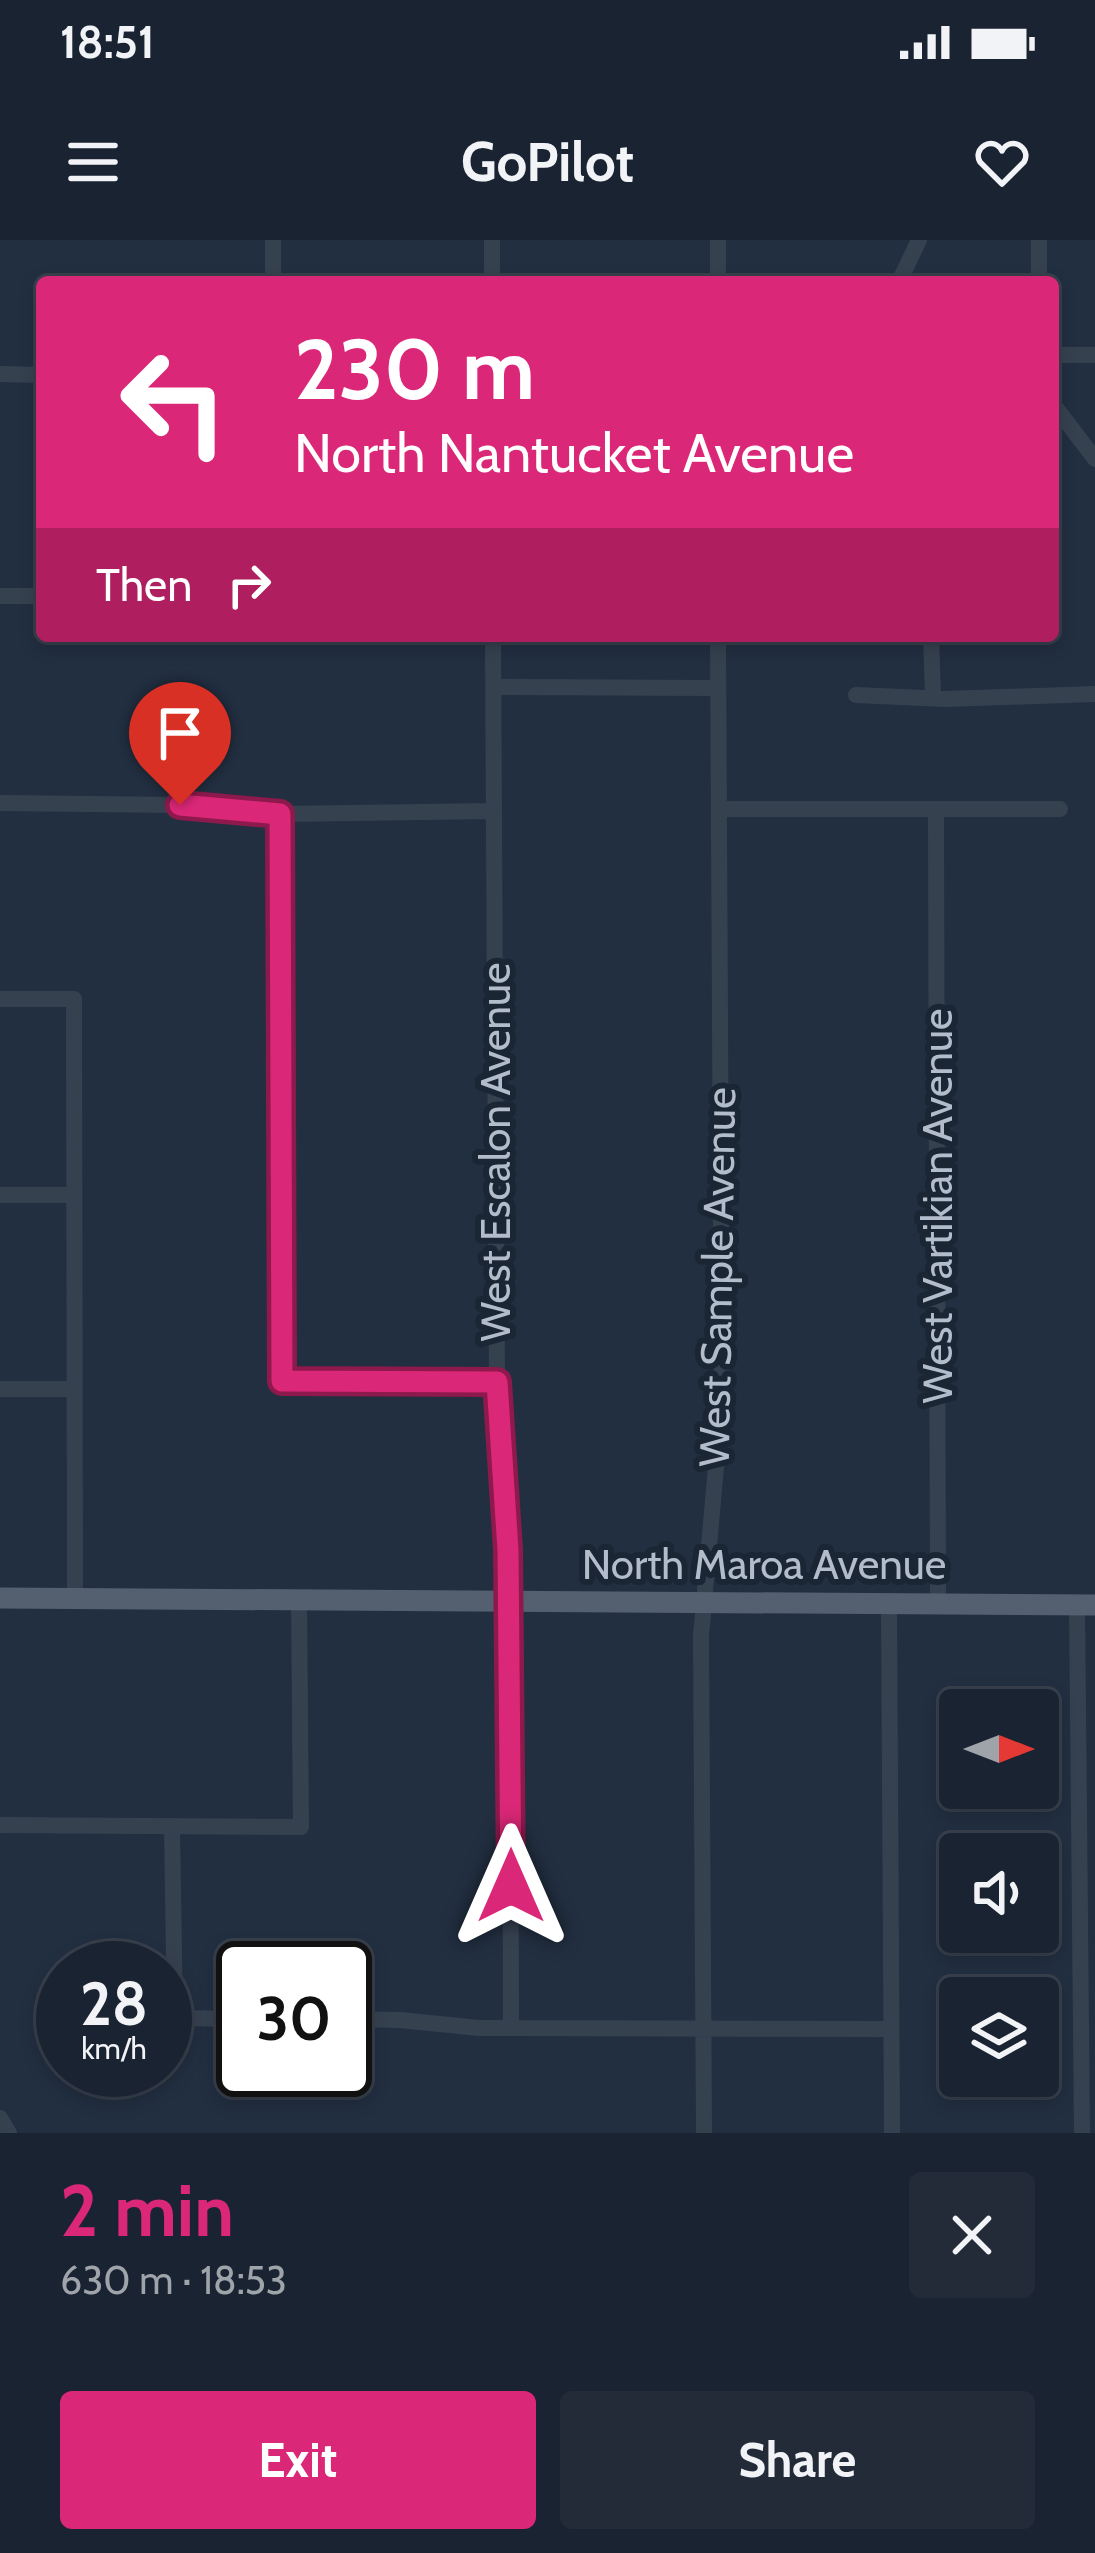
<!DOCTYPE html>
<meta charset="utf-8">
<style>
body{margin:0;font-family:Cabin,sans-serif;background:#232b39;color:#f1f3f6;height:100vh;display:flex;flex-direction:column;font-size:45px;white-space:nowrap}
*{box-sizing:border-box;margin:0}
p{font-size:39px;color:#9fa4ab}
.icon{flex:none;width:66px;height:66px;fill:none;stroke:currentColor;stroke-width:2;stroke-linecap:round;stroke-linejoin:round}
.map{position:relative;height:1893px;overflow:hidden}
.drawer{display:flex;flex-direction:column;background:#1a2331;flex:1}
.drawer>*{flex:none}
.hud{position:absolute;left:36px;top:36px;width:1023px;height:366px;border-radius:12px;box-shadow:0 6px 18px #0003,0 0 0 3px #38404d;background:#db2777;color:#fff;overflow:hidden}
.needle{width:78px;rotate:90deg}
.tools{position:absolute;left:939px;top:1449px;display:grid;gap:24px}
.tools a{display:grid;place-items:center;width:120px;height:120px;border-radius:12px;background:#1a2331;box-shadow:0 6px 18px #0003,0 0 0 3px #38404d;font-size:60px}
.speed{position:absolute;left:36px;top:1701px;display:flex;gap:24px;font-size:60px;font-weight:700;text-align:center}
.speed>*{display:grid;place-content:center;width:156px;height:156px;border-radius:50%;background:#1a2331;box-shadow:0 6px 18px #0003,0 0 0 3px #38404d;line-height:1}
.speed small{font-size:30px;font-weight:400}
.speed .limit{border:6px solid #111;border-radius:18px;background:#fff;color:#111}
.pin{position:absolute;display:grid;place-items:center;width:102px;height:102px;color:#fff;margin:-123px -51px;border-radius:50% 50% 50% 0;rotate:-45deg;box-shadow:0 0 12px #0007}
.pin .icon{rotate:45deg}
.me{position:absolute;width:132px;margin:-66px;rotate:0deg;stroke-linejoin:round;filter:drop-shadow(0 0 9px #0008)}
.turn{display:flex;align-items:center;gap:42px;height:252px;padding:0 60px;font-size:54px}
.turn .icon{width:156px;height:156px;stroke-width:2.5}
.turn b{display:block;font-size:84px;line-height:102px}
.then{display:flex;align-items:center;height:114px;padding:0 60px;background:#0003;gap:24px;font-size:45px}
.round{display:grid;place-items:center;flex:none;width:126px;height:126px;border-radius:12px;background:#232b39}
.head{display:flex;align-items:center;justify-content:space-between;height:204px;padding:0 60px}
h1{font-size:72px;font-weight:800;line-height:90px;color:#db2777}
.cta{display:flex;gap:24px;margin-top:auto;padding:24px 60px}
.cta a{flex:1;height:138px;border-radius:12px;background:#db2777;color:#fff;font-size:48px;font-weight:800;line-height:138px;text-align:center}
.cta a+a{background:#232b39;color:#f1f3f6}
.status{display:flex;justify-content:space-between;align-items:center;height:84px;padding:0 60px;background:#1a2331;direction:ltr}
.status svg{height:33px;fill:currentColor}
header{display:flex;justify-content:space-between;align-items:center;height:156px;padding:0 60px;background:#1a2331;font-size:54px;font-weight:800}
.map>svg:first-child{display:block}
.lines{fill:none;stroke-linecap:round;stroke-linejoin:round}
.minor{stroke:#364150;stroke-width:16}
.major{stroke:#546070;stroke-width:21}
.route-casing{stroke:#8e194d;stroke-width:30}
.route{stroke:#db2777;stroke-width:21}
.labels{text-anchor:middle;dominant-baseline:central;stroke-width:12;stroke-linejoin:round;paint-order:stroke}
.street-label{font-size:42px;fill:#b2bccb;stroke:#1b2635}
</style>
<div class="status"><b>18:51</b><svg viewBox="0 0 49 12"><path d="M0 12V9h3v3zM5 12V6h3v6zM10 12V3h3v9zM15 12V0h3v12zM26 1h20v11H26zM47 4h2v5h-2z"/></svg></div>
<header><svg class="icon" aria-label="menu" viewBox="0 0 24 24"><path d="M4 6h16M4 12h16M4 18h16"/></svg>GoPilot<svg class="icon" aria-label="heart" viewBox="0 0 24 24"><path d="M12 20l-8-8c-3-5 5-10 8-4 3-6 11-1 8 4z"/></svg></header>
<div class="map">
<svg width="1095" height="1893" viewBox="0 0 1095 1893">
<rect width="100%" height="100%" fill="#222f41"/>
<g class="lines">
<path class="minor" d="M273,0v42
M492,0v42
M718,0v42
M1039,0v42
M899,42l20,-42
M1053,115h42
M0,134l42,1
M1053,164l42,55
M0,356h42
M493,396l4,747 13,220 1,425
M931,396l2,59
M494,447l224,1
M856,455l89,4 150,-5
M0,563l180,2 100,9 213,-3
M719,569h341
M936,569l2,794
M280,574l2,567 215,2
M0,759h74l1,599
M0,955h73
M0,1149h73
M889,1364l3,529
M1077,1365l5,528
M0,1585l301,2 -2,-227
M172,1586l3,192 68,1
M345,1779l55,1 79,8 412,1
M0,1878l9,15
M704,1893l-3,-497 21,-237 -4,-763"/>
<path class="major" d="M0,1358l1095,7"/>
</g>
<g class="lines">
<g class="route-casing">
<path id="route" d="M180,565l100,9 2,567 215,1 11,168 3,336"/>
</g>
<use href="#route" class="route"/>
</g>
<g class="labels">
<g class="street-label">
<text transform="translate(495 912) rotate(-90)">West Escalon Avenue</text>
<text transform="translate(937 966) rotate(-90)">West Vartikian Avenue</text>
<text transform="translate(717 1037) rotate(-89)">West Sample Avenue</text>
<text x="764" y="1324">North Maroa Avenue</text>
</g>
</g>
</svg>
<div class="tools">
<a><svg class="needle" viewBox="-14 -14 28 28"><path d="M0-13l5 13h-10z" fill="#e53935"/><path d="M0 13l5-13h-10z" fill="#9fa4ab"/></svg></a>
<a><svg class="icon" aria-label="sound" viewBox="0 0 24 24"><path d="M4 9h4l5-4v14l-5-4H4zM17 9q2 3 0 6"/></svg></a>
<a><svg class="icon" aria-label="layers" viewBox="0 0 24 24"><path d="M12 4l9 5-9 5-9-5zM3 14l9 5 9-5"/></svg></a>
</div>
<div class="speed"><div>28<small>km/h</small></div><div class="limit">30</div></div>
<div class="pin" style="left:180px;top:565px;background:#d93025"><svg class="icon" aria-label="arrive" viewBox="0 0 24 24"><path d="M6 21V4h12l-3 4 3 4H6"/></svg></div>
<svg class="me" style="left:511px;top:1646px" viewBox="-20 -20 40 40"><path d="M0-17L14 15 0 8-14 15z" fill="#db2777" stroke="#fff" stroke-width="4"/></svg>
<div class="hud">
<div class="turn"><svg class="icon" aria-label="left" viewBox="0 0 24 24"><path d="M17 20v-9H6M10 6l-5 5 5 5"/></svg><div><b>230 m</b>North Nantucket Avenue</div></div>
<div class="then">Then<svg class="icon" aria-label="right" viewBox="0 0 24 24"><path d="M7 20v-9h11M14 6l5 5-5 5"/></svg></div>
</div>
</div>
<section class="drawer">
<div class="head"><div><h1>2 min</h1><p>630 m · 18:53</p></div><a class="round"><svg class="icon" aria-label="close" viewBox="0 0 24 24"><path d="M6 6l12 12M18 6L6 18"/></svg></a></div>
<div class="cta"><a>Exit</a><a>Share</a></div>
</section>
